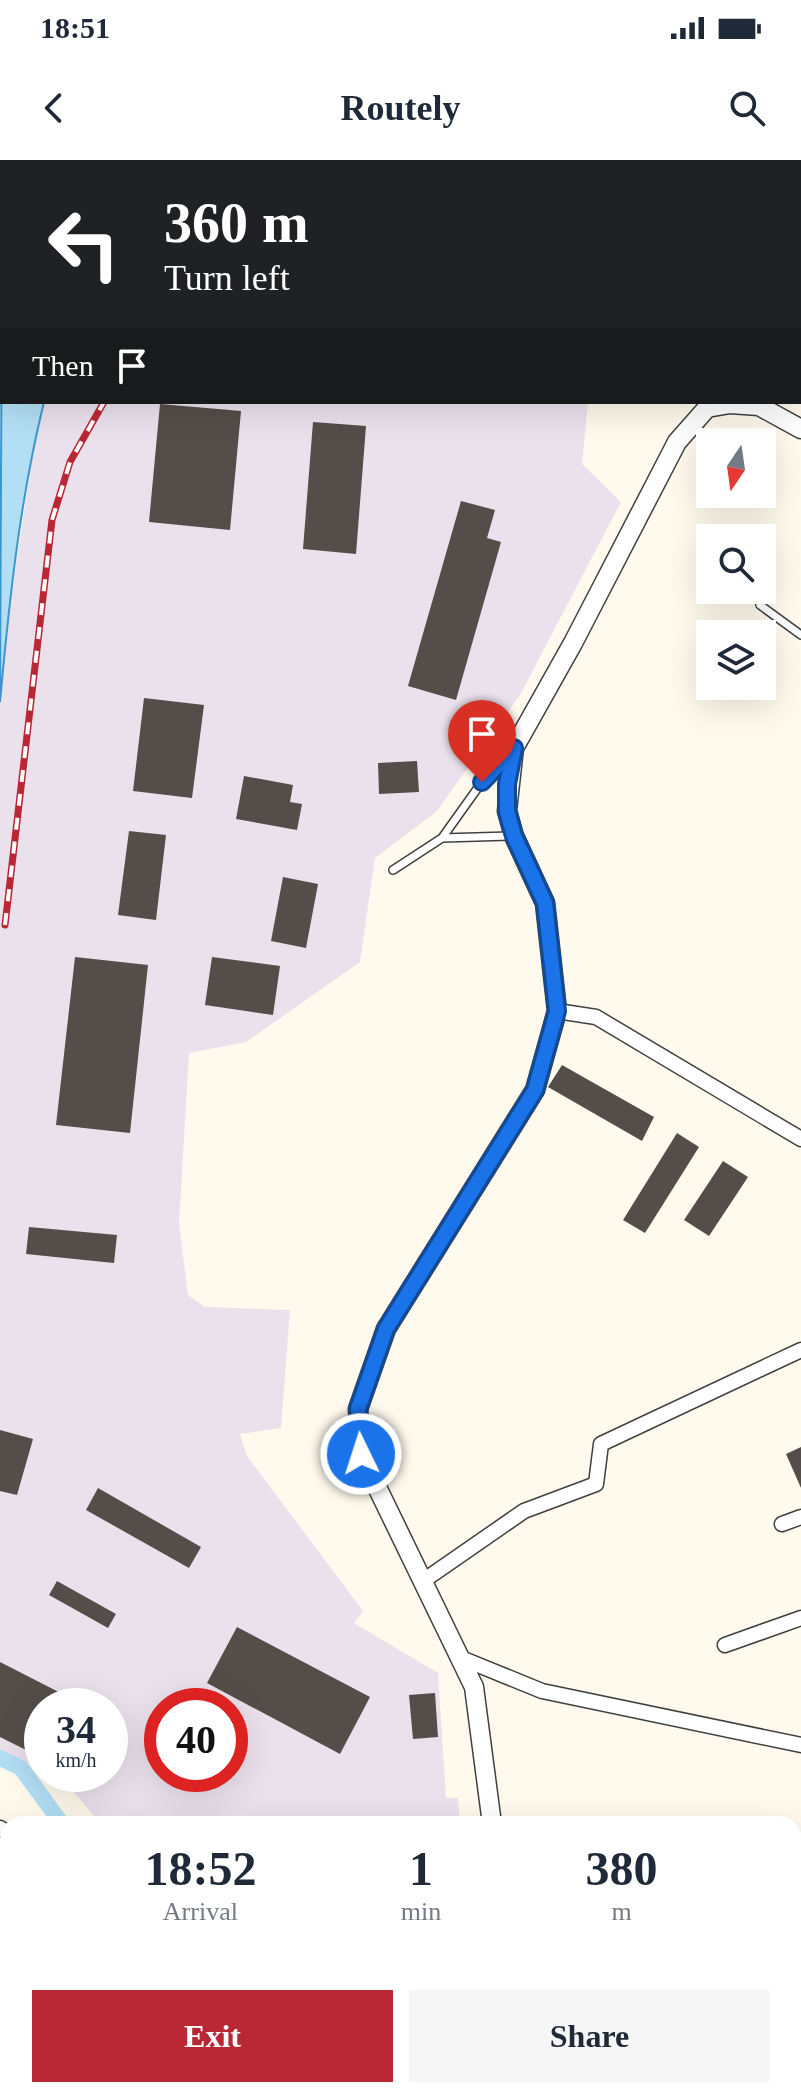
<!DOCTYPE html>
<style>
body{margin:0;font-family:Georgia,serif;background:#f6f6f7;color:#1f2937;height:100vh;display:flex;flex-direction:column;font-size:30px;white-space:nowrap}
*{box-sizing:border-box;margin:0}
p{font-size:26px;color:#747a83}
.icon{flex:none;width:44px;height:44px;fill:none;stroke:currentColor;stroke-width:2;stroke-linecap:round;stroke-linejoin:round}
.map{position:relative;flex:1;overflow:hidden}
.drawer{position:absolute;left:0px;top:1656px;width:802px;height:282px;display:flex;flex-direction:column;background:#fff;border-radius:24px 24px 0 0;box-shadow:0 8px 32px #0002}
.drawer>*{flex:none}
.hud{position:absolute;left:0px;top:0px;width:802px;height:244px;box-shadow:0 8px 32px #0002;background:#202124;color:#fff;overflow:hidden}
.needle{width:52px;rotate:193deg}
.controls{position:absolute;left:696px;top:268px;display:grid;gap:16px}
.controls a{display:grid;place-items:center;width:80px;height:80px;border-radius:0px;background:#fff;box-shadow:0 8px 32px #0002;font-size:40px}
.speed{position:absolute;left:24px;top:1528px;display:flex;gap:16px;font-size:40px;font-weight:700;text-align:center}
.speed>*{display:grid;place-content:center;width:104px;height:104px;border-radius:50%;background:#fff;box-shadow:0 8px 32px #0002;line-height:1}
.speed small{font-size:20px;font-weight:400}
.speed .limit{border:12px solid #d22;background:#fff;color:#111}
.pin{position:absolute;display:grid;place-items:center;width:68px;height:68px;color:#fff;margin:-82px -34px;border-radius:50% 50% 50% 0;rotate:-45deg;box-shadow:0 0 8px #0007}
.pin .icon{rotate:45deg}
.me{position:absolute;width:88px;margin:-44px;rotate:356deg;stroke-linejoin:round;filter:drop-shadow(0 0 6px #0008)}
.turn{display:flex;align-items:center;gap:28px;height:168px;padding:0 32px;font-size:36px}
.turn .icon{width:104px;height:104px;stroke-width:2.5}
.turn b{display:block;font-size:56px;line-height:68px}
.then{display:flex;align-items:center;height:76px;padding:0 32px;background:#0003;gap:16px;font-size:30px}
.eta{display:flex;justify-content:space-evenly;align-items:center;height:136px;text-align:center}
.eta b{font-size:48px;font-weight:800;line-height:56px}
.cta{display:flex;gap:16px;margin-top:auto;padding:16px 32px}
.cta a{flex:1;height:92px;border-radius:0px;background:#ba2734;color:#fff;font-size:32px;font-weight:800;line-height:92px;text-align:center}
.cta a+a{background:#f6f6f7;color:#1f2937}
.status{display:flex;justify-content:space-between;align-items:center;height:56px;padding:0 40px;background:#fff;direction:ltr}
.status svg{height:22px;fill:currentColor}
header{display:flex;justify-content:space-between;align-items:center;height:104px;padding:0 32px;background:#fff;font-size:36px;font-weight:800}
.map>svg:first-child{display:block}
.industrial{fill:#eae1ec;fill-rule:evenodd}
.water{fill:#b3dff5;stroke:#3b97cb;stroke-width:2}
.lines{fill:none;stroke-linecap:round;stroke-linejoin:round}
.canal{stroke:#b3dff5;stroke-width:16}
.building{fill:#554d49}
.service-casing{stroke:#404040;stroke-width:10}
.minor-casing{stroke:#404040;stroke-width:17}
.tertiary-casing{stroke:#404040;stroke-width:21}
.service{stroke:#fff;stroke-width:7}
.minor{stroke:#fff;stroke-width:14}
.tertiary{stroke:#fff;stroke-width:18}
.rail-casing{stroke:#ba2734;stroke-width:7}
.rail{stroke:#fff;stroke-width:4;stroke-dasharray:12;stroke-linecap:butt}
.route-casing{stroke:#114b97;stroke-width:20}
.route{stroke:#1a73e8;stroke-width:14}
</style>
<div class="status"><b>18:51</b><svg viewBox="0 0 49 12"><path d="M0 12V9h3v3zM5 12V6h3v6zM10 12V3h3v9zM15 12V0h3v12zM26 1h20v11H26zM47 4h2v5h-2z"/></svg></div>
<header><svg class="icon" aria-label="back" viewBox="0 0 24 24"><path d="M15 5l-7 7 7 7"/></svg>Routely<svg class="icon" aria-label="search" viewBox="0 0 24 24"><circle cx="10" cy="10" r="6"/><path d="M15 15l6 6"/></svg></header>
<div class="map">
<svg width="801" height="1937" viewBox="0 0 801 1937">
<rect width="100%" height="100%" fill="#fffaed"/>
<path class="industrial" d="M44,242h544l-6,62 39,38 -101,193 -84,117 -61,46 -15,104 -114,80 -57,11 -10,171 9,71 17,12 85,3 -9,118 -41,6 7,22 116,155 -9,12 84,50 8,125h12l2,26h-359l-40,-47 -7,-3h56v-68h-68v63l-42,-19v-1048l7,-76 27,-182zM162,1546h68v68h-68z"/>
<path class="water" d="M2,92v150h42c-24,97 -35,200 -44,300z"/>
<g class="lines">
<path class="canal" d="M0,1598l21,10 41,56
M257,1930l4,6 20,1"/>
</g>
<path class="building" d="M160,244l81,7 -11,119 -81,-8z
M313,262l53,4 -10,128 -53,-5z
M461,341l34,9 -8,28 14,4 -45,158 -48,-14z
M144,538l60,7 -12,93 -59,-7z
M417,601l2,31 -40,2 -1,-31z
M244,616l49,9 -3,17 12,2 -5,26 -61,-11z
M129,671l37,4 -10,85 -38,-5z
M283,717l35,7 -12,64 -35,-7z
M75,797l73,8 -18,168 -74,-8z
M212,797l68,9 -7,49 -68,-10z
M562,905l92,52 -12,24 -94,-54z
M677,973l22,14 -54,86 -22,-13z
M723,1001l25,16 -39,59 -25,-16z
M29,1067l88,8 -3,28 -88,-9z
M0,1270l33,9 -16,56 -17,-4z
M801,1287v41l-15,-34z
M98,1328l103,59 -12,21 -103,-58z
M57,1421l59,33 -8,14 -59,-33z
M237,1467l133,70 -30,57 -133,-71z
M0,1502l86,44h-44v52l-42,-21z
M435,1533l3,44 -25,2 -4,-44z"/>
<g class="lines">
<g class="service-casing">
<path id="service" d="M801,0v1
M800,78l1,-1
M800,155l1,2
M760,445l41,30
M442,678l70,-2
M393,710l49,-32 40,-56 27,-29"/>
</g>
<g class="minor-casing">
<path id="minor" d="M800,169l1,-1
M557,851l39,6 205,122
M782,1364l19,-7
M423,1421l101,-70 72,-27 5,-40 200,-94
M725,1485l76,-27
M461,1498l81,33 259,54
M0,1668l8,5
M794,1813l7,-2
M220,1930l5,7
M603,1930l3,7
M139,1937l12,-7"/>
</g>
<g class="tertiary-casing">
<path id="tertiary" d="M492,1664l-18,-137 -113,-233 -3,-45 28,-80 149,-239 22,-79 -12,-108 -31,-67 -7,-25 7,-63 59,-105 104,-201 30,-34 23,-4 29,2 42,23
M508,1930l1,7"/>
</g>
<use href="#service" class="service"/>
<use href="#minor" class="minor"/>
<use href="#tertiary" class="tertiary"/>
<g class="rail-casing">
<path id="rail" d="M467,2l5,-2
M5,765l47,-405 18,-58 34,-60"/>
</g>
<use href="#rail" class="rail"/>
</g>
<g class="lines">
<g class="route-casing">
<path id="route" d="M361,1294l-3,-45 28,-80 149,-239 22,-79 -12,-108 -31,-67 -7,-25v-27l7,-36 -32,34"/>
</g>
<use href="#route" class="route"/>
</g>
</svg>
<div class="controls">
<a><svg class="needle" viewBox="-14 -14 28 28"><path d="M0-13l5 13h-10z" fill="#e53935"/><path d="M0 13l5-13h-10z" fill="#747a83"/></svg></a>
<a><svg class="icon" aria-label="search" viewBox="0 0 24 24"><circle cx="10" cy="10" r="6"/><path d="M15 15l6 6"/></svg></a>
<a><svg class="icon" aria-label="layers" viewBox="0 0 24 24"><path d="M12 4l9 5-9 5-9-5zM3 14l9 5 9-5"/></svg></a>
</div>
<div class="speed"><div>34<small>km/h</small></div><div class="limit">40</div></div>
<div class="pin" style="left:482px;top:622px;background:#d93025"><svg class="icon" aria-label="arrive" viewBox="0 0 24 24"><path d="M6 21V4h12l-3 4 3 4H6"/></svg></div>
<svg class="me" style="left:361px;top:1294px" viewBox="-20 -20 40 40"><circle r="17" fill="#1a73e8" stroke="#fff" stroke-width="3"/><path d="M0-11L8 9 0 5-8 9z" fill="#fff"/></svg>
<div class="hud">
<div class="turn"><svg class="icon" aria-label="left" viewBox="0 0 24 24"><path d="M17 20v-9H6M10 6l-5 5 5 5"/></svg><div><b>360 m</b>Turn left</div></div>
<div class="then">Then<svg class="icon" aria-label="arrive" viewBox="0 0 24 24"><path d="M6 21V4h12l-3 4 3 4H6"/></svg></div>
</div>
<section class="drawer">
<div class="eta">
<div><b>18:52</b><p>Arrival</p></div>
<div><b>1</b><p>min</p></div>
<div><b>380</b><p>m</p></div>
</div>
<div class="cta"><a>Exit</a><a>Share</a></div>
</section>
</div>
